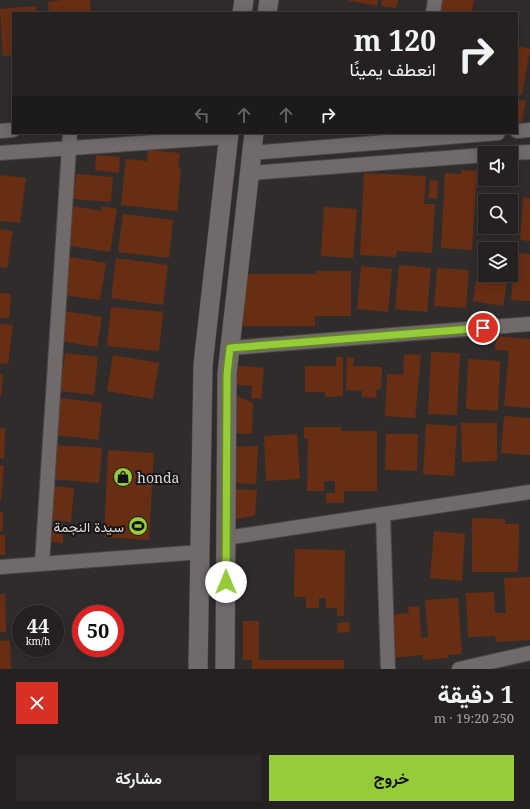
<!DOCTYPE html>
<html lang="ar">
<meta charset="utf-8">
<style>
body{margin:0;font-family:"Noto Serif",Vazirmatn,serif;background:#2d292a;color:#f1f3f6;direction:rtl;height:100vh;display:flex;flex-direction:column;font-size:15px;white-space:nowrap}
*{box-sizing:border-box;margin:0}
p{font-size:13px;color:#a3a3a5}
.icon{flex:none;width:22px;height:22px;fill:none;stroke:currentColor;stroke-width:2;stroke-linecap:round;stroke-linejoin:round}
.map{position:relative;height:669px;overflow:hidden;direction:ltr}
.drawer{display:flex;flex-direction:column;background:#252121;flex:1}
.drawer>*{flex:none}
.hud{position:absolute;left:12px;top:12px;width:506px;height:122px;border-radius:0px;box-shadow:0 2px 10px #0003,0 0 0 1px #423e3f;direction:rtl;background:#252121;color:#f1f3f6;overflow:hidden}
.controls{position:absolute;left:478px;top:146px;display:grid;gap:8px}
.controls a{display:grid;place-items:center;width:40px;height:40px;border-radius:0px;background:#252121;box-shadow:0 2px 10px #0003,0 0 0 1px #423e3f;font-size:20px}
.speed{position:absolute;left:12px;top:605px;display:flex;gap:8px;font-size:20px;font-weight:700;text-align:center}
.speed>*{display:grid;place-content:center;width:52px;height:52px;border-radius:50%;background:#252121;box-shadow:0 2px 10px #0003,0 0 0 1px #423e3f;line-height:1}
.speed small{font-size:10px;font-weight:400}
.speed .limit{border:6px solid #d22;background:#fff;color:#111}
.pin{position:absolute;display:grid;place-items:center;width:34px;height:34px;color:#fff;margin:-17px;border:2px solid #fff;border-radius:50%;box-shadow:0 1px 4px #0007}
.me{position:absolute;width:44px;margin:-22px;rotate:0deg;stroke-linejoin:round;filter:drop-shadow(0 0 3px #0008)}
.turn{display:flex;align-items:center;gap:14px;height:84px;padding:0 16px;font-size:18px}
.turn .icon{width:52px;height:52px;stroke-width:2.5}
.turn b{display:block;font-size:28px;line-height:34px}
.lanes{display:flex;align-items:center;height:38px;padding:0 16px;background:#0003;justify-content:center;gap:20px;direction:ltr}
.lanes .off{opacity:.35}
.round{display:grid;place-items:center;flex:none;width:42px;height:42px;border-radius:0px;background:#2d292a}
.summary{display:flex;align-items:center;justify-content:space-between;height:68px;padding:0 16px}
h1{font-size:24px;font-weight:700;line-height:30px}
.button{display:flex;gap:8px;margin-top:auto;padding:8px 16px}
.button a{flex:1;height:46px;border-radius:0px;background:#96cc39;color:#111;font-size:16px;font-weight:700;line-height:46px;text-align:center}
.button a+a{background:#2d292a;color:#f1f3f6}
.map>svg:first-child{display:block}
.building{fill:#682e13}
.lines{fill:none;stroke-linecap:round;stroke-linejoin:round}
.minor-casing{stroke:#4b4747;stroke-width:16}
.secondary-casing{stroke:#4b4747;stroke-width:20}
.minor{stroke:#706b6a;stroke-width:14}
.secondary{stroke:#706b6a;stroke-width:19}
.route-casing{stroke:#628525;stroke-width:10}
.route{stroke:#96cc39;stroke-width:7}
.labels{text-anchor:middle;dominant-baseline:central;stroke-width:4;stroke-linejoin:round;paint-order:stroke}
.poi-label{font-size:14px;fill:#dbd8d8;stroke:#171515;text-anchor:start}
</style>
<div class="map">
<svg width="530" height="669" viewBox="0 0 530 669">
<rect width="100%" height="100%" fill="#312c2c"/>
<path class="building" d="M62,0h28l1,13h-42l-1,-11z
M346,0h32l-1,6z
M382,0h16l-2,8 -15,-2z
M438,0h36l-2,13h-36z
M36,6l1,7h-24v42l-10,1 -3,-47z
M517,46l13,3 -8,46 -5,-1z
M517,99l9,2 -4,21 -5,-1z
M148,150l32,3 -2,16h3l-4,42 -56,-6 5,-46 21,2z
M96,155l24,2 -1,16 -24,-3z
M462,170l15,1 -5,79 -31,-2 4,-75 16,1z
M364,173l62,3 -2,28h11l-3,49 -35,-2 -1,6 -36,-2z
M76,174l37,3 -2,25 -38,-3z
M0,175l26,3 -6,45 -20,-2z
M430,180l8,1 -1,18 -9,-1z
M523,197l7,1v43l-10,-1z
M72,206l29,5v-5l16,3 -7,43 -44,-7z
M324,207l33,2 -4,49 -32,-2z
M123,214l50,6 -4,38 -51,-6z
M0,229l13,2 -6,37 -7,-1z
M481,250l4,1v24h23l-5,31 -30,-5z
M515,253l15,1v47l-19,-1z
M69,257l37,6 -6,37 -37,-5z
M116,258l52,7 -5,40 -52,-7z
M399,265l32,3 -4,44 -32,-3z
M361,266l31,3 -4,43 -31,-3z
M437,268l32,2 -3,38 -32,-2z
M316,271h35v45h-36v10h-72v-52h73z
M0,293l11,1 -2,24h-9z
M111,307l52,5 -4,39 -52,-5z
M64,311l38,6 -5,30 -37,-6z
M0,324l13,1 -5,39 -8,-1z
M496,336l34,3v69l-26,-2 5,-55 -14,-1z
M431,352l29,1 -3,62 -29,-1z
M65,353l33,4 -4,38 -34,-4z
M404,354l17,1 -6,63 -30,-2 2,-42 16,1z
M113,355l46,8 -6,36 -46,-8z
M336,357h7v39l-18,1v-5h-20v-26h31z
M347,357l7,1 -1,8 29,1 -1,22h-4l-1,9 -14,-1v-6l-16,-1z
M468,359l32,2 -2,50 -32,-2z
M233,365l31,3 -3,31 -10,-1 1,-12 -21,-2z
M0,374l3,1 -2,22h-1z
M235,395l18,8 -1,31 -20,-1z
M60,398l42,5 -4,37 -42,-5z
M504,416l26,2v37l-29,-2z
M461,423h36v38l-35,1z
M426,424l31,2 -3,50 -31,-2z
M304,427h37v4h36v60h-33v12h-18v-10h9v-12h-11v10h-17l1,-52h-4z
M0,428l5,1 -1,30 -4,-1z
M297,434l3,45 -34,2 -2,-45z
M386,434h32l-1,37 -32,-1z
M54,445l48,3 -3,35 -48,-4z
M258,446l-2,38 -22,-1 -1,-36z
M108,450l46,3 -5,87 -45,-3z
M0,465l4,1 -3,34h-1z
M52,486l22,2 -3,34 -22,-2z
M232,489l25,1 -2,25 -22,5z
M0,512h3v19h-3z
M472,518l33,1v5h14l-1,48h-46z
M50,525h13v18l-13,-1z
M434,531l31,3 -3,47 -32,-3z
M0,535h5v20h-5z
M295,549l50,1 -1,66h-7v-8h-11v-10h-7v10h-13v-11h-12z
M530,577v63l-34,2 -1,-6 -27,1 -2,-44 28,-1 1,21h11l-2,-35z
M0,594h5l1,38h-6z
M458,598l4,56 -14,1v3l-25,2v-5l-31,3 -3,-43 20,-2 -1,-6 11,-1 2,32 7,-1 -3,-37z
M243,621h16v39h85v9h-92v-9h-9z
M349,622l1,10 -12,1 -1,-10z
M10,640l1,29h-11v-28z"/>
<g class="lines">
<g class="minor-casing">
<path id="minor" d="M433,13l2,-13
M0,131l13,-1
M517,131l13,-1
M0,153l228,-16
M252,153l246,-20
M511,153l19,-1
M250,173l235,-18
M230,348l300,-24
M383,514l5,155
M226,538l304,-46
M42,564l28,-431
M0,567l201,-15
M459,669l71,-16"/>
</g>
<g class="secondary-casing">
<path id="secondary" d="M242,13l2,-13
M267,13l2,-13
M198,669l5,-304 26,-232
M225,669l2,-295 27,-241"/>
</g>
<use href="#minor" class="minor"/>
<use href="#secondary" class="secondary"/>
</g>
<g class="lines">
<g class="route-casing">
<path id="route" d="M226,582l1,-208 3,-26 253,-20"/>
</g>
<use href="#route" class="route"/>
</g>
<defs>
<g id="shop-disc" transform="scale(1)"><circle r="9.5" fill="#96cc39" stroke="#171515"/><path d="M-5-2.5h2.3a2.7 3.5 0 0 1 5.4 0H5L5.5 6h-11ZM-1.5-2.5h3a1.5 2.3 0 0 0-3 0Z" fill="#111"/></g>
<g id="stadium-disc" transform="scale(1)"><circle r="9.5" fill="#96cc39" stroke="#171515"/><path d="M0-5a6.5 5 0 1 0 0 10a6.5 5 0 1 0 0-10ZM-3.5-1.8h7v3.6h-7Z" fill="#111"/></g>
</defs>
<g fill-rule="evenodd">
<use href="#shop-disc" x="123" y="477"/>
<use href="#stadium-disc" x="138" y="526"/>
</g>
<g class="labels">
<g class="poi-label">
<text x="137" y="477">honda</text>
<text x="124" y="526" text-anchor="end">سيدة النجمة</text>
</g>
</g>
</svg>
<div class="controls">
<a><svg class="icon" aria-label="sound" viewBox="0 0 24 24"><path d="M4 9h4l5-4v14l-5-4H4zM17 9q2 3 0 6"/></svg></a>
<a><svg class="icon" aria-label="search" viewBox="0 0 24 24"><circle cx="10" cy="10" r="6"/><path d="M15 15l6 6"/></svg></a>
<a><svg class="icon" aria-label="layers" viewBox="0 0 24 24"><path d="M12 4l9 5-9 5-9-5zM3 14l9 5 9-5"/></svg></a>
</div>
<div class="speed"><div>44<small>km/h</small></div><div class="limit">50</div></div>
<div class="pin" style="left:483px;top:328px;background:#d93025"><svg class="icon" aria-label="arrive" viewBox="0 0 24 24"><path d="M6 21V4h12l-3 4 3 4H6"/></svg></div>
<svg class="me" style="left:226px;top:582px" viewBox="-20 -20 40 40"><circle r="19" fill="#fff"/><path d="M0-13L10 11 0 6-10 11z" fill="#96cc39"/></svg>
<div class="hud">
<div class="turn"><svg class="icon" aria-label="right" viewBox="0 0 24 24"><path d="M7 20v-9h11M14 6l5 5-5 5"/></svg><div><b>120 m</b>انعطف يمينًا</div></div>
<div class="lanes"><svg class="icon off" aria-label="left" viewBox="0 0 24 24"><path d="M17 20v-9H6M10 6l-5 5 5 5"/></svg><svg class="icon off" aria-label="ahead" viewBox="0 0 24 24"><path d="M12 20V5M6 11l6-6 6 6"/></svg><svg class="icon off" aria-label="ahead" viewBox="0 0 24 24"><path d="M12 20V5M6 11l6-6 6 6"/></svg><svg class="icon" aria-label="right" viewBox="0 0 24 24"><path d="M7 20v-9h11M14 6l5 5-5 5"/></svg></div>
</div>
</div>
<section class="drawer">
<div class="summary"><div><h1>1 دقيقة</h1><p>250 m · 19:20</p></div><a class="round" style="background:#d93025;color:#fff"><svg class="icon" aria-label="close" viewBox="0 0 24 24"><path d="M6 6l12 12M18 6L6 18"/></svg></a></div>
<div class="button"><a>خروج</a><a>مشاركة</a></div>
</section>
